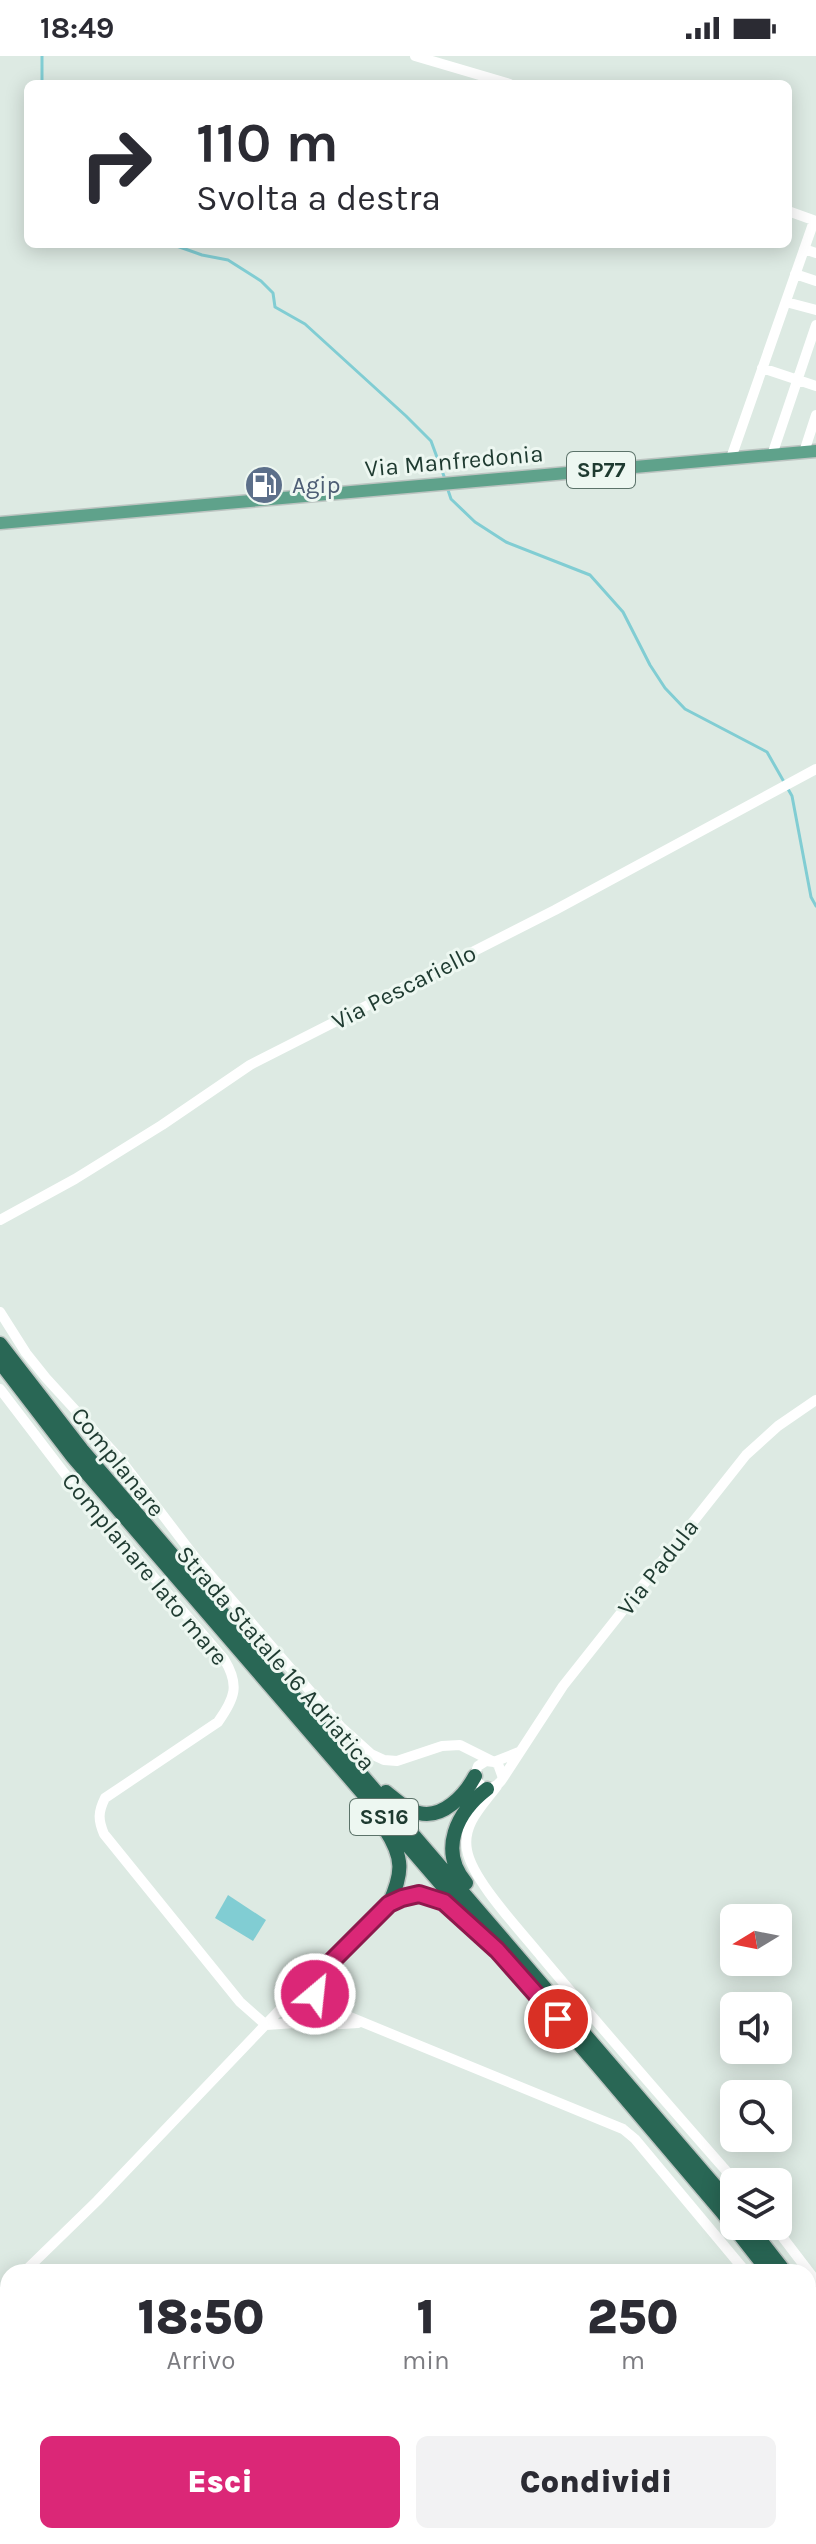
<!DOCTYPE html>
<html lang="it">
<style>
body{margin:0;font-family:Karla,sans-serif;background:#f2f2f3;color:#2b2b33;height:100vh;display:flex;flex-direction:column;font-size:30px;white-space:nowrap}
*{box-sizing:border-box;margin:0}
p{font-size:26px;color:#7c7c81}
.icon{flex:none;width:44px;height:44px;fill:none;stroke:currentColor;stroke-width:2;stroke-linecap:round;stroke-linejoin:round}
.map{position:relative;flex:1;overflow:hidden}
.details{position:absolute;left:0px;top:2208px;width:816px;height:280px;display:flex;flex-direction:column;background:#fff;border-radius:24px 24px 0 0;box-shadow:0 4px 20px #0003}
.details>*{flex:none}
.top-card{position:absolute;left:24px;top:24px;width:768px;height:168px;border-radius:12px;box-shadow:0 4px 20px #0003;background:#fff;color:#2b2b33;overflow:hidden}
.needle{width:52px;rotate:260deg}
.buttons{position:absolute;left:720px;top:1848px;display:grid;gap:16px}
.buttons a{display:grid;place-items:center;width:72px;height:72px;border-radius:12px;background:#fff;box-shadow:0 4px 20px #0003;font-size:40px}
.pin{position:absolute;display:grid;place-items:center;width:68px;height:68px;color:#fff;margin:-34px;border:4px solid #fff;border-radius:50%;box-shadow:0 2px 8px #0007}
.me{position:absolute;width:88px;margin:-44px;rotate:28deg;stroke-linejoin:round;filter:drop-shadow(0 0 6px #0008)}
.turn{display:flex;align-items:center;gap:28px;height:168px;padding:0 40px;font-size:36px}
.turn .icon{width:104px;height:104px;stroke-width:2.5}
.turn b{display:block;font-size:56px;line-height:68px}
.eta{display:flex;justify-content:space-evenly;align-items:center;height:136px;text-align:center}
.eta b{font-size:48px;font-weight:800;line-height:56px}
.action{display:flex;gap:16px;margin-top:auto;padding:16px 40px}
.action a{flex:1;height:92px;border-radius:12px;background:#db2777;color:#fff;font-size:32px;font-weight:800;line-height:92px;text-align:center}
.action a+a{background:#f2f2f3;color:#2b2b33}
.status{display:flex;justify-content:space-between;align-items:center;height:56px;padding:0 40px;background:#fff;direction:ltr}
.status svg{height:22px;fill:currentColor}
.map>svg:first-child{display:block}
.water{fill:#81cdd3}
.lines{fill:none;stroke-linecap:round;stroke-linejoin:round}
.stream{stroke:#81cdd3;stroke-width:3}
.major-casing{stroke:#bcc4c1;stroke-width:15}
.highway-casing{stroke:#bcc4c1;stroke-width:17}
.minor{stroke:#fff;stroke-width:10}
.major{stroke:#5fa28b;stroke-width:12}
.highway{stroke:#296755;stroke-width:14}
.route-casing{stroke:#8e194d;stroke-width:20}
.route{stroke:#db2777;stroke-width:14}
.labels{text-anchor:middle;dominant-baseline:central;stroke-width:6;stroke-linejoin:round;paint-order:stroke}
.shield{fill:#edf7f1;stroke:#5c736a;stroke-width:2}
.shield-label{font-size:22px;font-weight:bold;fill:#1e3a30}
.street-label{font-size:24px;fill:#1e3a30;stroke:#edf7f1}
.service-label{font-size:24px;fill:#4e5e75;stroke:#edf7f1;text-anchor:start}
</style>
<div class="status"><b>18:49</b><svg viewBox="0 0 49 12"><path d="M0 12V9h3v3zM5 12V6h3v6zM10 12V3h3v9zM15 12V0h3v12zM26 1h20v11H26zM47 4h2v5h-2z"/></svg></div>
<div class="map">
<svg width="816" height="2488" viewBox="0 0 816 2488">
<rect width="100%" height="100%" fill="#ddeae3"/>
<path class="water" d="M228,1839l38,25 -13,21 -38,-23z"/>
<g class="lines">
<path class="stream" d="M42,28v-28
M171,188l31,11 26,5 33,21 12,12 2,14 30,17 101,92 25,25 14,38
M447,431l4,12 24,23 31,20 84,33 33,37 27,53 15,23 20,21 82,43 25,44 19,101 5,9"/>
<g class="major-casing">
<path id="major" d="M0,467l816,-72"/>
</g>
<g class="highway-casing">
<path id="highway" d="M0,1288l82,106 652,758
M0,1306l73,95 525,609 124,146 47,60
M386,1736c9,7 21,19 33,21 24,6 46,-18 56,-37
M385,1773c19,29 18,44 4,75
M466,1827c-28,-33 -9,-71 21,-94
M389,1848c27,-13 45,-10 68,9
M749,2170l36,46
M808,2249l8,11
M808,2269l8,11"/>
</g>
<path class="minor" d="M415,0l95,28
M788,155l28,10
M804,193l12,4
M795,218l21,7
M786,246l30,8
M762,312l54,18
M804,396l12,-37
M772,399l44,-130
M731,402l83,-237
M0,1164l75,-41 87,-54 88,-60 305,-155 261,-141
M0,1256l26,41 20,25 74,81 74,97 147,171 30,27 13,6 13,1 45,-15 18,-1 38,19 5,14c-11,19 -34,8 -25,-12l8,-5 8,1 25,-10
M0,1333l65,85 159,185c16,26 11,39 -6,63l-113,76c-7,14 -7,22 -1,36l136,168 26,23
M503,1722l60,-92 183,-231 32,-29 38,-26
M497,1730c-14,19 -35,38 -30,64 5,30 53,80 73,105 64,76 130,152 196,227
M323,1950l300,123 12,10 111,133
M266,1969l29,-2 13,3c21,-9 17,-34 -6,-35
M310,1970l48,-3
M774,2170l42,55
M24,2216l73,-71 197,-206 8,-4 87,-87
M0,2239l8,-8
M808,2304l8,14"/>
<use href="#major" class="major"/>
<use href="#highway" class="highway"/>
</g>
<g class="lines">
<g class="route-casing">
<path id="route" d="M315,1938l4,-20 70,-70 13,-6 17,-4 25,8 53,48 61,69"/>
</g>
<use href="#route" class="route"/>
</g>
<defs>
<g id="fuel-disc" transform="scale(2)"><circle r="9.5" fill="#5c6f8a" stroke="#edf7f1"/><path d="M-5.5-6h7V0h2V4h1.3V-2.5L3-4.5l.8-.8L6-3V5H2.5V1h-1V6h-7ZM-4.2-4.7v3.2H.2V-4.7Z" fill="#fff"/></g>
</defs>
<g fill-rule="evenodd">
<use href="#fuel-disc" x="264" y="429"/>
</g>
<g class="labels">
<g class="shield">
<rect x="567" y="396" width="68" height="36" rx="6"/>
<rect x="350" y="1743" width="68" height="36" rx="6"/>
</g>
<g class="shield-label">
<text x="601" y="414">SP77</text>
<text x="384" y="1761">SS16</text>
</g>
<g class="street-label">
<text transform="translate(454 405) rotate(-5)">Via Manfredonia</text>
<text transform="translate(404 931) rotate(-27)">Via Pescariello</text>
<text transform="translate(118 1406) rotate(51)">Complanare</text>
<text transform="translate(658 1511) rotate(-52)">Via Padula</text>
<text transform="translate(145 1513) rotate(50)">Complanare lato mare</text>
<text transform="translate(276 1602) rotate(49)">Strada Statale 16 Adriatica</text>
</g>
<g class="service-label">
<text x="292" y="429">Agip</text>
</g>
</g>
</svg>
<div class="buttons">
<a><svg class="needle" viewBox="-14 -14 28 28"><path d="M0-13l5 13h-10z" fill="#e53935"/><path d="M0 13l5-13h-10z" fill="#7c7c81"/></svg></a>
<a><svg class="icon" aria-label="sound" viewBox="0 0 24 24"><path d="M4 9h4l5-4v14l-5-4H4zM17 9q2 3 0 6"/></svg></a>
<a><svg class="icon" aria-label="search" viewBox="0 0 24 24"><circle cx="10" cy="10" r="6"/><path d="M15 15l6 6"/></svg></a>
<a><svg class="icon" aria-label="layers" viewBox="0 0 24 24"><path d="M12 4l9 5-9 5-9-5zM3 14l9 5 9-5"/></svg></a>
</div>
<div class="pin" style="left:558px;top:1963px;background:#d93025"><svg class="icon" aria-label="arrive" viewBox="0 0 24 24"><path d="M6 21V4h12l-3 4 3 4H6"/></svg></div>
<svg class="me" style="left:315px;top:1938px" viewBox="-20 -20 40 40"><circle r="17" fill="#db2777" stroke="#fff" stroke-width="3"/><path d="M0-11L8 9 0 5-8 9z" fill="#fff"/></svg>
<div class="top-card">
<div class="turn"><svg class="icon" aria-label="right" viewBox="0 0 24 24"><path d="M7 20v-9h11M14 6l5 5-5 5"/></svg><div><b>110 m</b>Svolta a destra</div></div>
</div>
<section class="details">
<div class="eta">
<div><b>18:50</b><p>Arrivo</p></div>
<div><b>1</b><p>min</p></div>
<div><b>250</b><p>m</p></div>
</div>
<div class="action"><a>Esci</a><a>Condividi</a></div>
</section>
</div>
